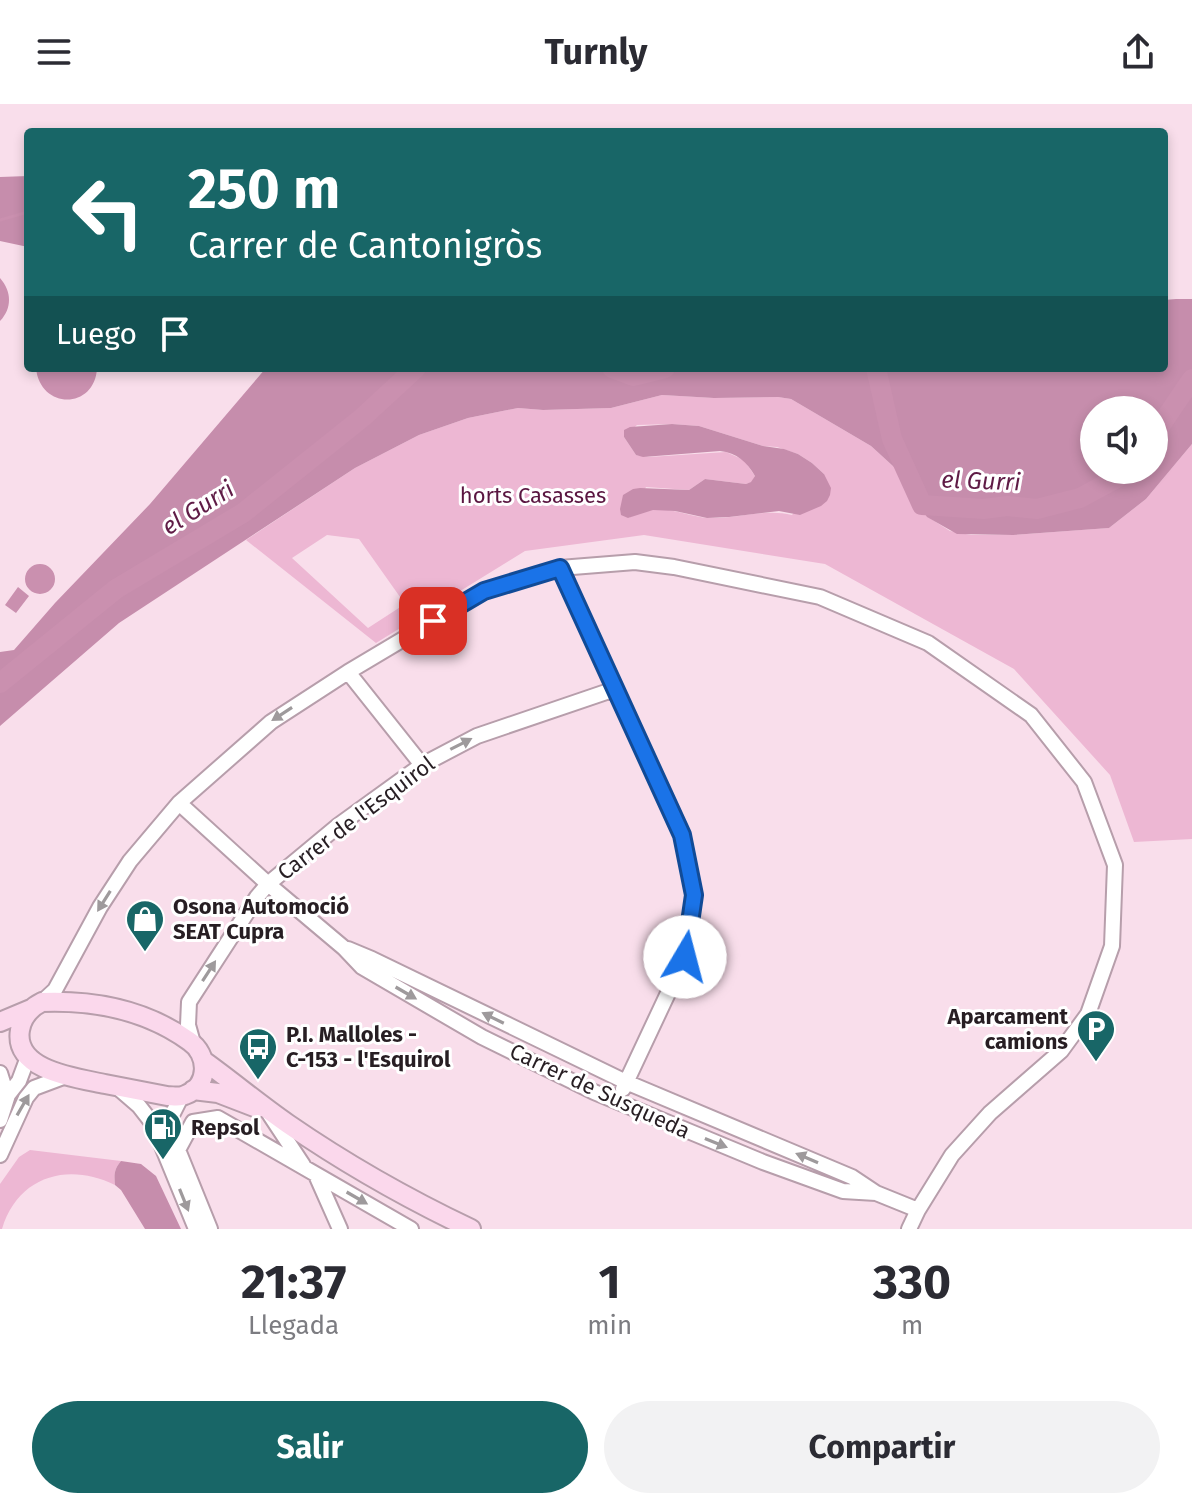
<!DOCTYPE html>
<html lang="es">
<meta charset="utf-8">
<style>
body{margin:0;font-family:"Fira Sans",sans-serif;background:#f2f2f3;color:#2b2b33;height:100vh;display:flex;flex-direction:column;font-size:30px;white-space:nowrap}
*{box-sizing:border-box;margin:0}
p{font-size:26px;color:#7c7c81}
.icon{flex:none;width:44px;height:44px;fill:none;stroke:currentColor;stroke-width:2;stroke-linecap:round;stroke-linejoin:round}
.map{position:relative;height:1125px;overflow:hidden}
.details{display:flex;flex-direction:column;background:#fff;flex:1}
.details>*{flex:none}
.banner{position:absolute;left:24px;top:24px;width:1144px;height:244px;border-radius:8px;box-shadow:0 4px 12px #0003;background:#186667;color:#fff;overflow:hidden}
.fabs{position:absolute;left:1080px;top:292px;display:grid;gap:16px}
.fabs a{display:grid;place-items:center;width:88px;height:88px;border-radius:50%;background:#fff;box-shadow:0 4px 12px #0003;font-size:40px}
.pin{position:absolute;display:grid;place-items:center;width:68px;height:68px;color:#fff;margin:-34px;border-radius:16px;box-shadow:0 4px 12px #0006}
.me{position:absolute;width:88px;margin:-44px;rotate:8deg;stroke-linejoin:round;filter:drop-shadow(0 0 6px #0008)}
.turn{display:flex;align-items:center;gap:28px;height:168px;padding:0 32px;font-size:36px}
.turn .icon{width:104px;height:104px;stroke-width:2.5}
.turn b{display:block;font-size:56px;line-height:68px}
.then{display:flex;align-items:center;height:76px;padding:0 32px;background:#0003;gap:16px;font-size:30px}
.eta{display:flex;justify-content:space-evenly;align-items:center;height:136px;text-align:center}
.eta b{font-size:48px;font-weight:700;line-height:56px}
.action{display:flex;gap:16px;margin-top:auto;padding:16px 32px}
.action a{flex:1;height:92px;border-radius:48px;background:#186667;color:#fff;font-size:32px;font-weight:700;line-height:92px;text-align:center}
.action a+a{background:#f2f2f3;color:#2b2b33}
header{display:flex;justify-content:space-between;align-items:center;height:104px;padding:0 32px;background:#fff;font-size:36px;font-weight:700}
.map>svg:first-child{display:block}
.green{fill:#edb7d3;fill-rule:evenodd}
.forest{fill:#c68dac;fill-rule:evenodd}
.water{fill:#ca90af}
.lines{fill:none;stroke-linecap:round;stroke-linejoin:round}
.stream{stroke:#ca90af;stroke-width:3}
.river{stroke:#ca90af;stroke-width:20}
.street-casing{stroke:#b79eab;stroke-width:18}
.secondary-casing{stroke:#b79eab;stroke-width:22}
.street{stroke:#fff;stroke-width:14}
.secondary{stroke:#fbd8ec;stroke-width:18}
.oneway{fill:#9e9a9c}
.route-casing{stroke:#114b97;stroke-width:20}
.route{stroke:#1a73e8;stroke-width:14}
.labels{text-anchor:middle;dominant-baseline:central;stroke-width:6;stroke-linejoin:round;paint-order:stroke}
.park-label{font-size:22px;fill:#5a1641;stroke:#fff}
.street-label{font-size:22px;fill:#271e23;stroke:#fff}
.poi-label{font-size:22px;font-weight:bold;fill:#271e23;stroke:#fff;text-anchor:start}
.water-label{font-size:24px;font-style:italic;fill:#5f1b46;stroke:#fff}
</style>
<header><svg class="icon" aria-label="menu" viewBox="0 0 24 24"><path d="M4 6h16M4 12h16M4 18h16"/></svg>Turnly<svg class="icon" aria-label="share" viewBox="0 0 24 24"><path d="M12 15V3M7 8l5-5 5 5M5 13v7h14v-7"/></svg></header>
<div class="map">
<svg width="1192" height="1125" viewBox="0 0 1192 1125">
<rect width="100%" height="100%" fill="#f9deeb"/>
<path class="green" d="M662,291l52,3 64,-1 13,2 80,47 23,21 34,50 22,14 21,4h42l96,-7 37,-29 46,-55v395l-58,3 -24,-67 -96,-106 -189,-105 -181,-29 -119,16 -149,92 -130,-103 109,-72 64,-33 49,-17 50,-10 25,2 68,-2zM672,320l27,2 64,20 14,1 21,7 14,9 12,11 -32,41c-27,-7 -55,4 -83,3 -19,-1 -37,-11 -57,-8 -9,1 -16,4 -24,8l18,-31 43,3 16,-11 41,5 6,-2 3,-6 -11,-16 -18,-8 -77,5 -13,-2 -12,-18 13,-12zM327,431l32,4 46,65 -37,24 -76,-70z
M30,1046l91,11c-7,8 -7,14 -6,24 -47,-23 -97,-9 -113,44h-2v-45l19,-27z"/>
<path class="forest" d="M28,72v71l-28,-6v-64z
M1176,195h16v145l-46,55 -37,29 -96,7 -56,-1 -30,-17 -33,-50 -23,-21 -80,-47 -13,-2 -64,1 -52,-3 -51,13 -68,2 -25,-2 -50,10 -49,17 -64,33 -236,155 -119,103v-74l14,-2 41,-47 95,-99 116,-136h898v-68zM1094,306h60v60h-60z
M672,320l27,2 64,20 21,3 14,5 14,9 12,11 7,14 -1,7 -3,6 -6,5 -21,9 -21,-4 -50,6 -22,1 -32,-7 -22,-1 -25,8 -7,-3 -1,-6 3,-14 10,-6 7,-1 49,2 16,-11 41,5 5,-2 4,-6c-8,-14 -18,-23 -35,-25l-77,6 -7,-2 -12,-18v-7l6,-3z
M121,1057l20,3 15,12 25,53h-36l-24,-39 -6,-5c-1,-10 -1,-16 6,-24z"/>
<path class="water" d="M0,174c12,14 12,30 0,43z
M36,264h61c-2,42 -57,42 -61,0z
M25 475a15 15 0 1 1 30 0a15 15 0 1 1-30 0Z
M18,483l11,9 -13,17 -11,-8z"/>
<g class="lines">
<path class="stream" d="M0,116l28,-8"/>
<path class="river" d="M612,264l21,8 32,-8
M876,264l16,71 30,66 62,4 23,-3 30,3 43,-11 37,-20 8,-8
M1154,331l38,-56
M0,579l116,-94 127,-76 120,-96 53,-49"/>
<g class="street-casing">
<path id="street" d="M560,464l122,267 12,60 -9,62 -62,132
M348,568l74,93
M179,699l89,81 76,64 18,19 120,70 112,55 169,70 80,29 33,2
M348,845l24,10 254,123 226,95 24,16 42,17
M42,898l13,-12 45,-83 30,-46 49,-58 92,-81 77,-50 136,-81 76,-23 75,-6 39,5 146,30 108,46 103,72 53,67 31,83 -3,81 -24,68 -27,37 -71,62 -38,42 -34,55 -9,19
M193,939l-5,-18 1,-23 68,-105 11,-13 71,-59 83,-60 55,-29 138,-47
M0,969l5,16 -2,14
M117,983l22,19 14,18 43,105
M181,993l-10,20 7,33 32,79
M270,1011l33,50
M0,1016l8,-25 11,-14 9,-24
M178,1046l15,-28 25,-4 193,111
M0,1051l26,-57 8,-10 32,-12
M316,1071l24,54"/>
</g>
<g class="secondary-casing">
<path id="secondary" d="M42,898c53,-2 104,8 147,39 20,13 21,45 -4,54 -6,3 -12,1 -18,1 -21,-4 -41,-8 -62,-12 -28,-6 -92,-13 -85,-54 2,-13 10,-22 22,-28z
M0,918l31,-13
M204,957c28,20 55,43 84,63 58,40 120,75 183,105
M193,986l25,3 39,15"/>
</g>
<use href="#street" class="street"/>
<use href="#secondary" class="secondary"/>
</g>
<defs><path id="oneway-solid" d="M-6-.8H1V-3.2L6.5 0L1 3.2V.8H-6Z" transform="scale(2)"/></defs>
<g class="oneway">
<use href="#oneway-solid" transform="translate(282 610) rotate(147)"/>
<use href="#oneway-solid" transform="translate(461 640) rotate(-27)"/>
<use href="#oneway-solid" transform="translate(104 797) rotate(122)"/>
<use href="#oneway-solid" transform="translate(209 867) rotate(-57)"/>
<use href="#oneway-solid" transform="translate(406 889) rotate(30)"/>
<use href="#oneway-solid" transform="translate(493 914) rotate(-154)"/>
<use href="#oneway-solid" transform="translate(23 1001) rotate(-60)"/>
<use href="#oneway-solid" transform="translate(716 1039) rotate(22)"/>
<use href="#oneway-solid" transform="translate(807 1054) rotate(-157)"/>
<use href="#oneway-solid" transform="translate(357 1094) rotate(30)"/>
<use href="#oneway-solid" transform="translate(184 1096) rotate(68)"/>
</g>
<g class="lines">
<g class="route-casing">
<path id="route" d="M433,517l51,-30 76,-23 122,267 12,60 -9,62"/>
</g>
<use href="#route" class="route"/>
</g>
<defs>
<g id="shop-pin" transform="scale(2)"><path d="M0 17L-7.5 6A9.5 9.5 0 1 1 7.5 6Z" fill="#186667" stroke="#fff"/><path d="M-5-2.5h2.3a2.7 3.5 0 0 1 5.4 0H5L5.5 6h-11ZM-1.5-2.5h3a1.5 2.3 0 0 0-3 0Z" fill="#fff"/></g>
<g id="parking-pin" transform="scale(2)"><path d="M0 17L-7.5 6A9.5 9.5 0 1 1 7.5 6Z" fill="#186667" stroke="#fff"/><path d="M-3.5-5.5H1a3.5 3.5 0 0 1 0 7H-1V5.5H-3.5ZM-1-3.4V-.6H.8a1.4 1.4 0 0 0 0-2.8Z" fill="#fff"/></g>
<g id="bus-pin" transform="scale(2)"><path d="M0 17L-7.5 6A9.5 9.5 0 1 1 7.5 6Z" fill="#186667" stroke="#fff"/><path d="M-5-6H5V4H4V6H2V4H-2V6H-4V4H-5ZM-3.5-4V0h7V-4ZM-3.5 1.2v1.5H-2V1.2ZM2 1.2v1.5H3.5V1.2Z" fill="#fff"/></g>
<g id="fuel-pin" transform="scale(2)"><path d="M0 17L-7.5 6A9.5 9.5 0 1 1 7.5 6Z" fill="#186667" stroke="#fff"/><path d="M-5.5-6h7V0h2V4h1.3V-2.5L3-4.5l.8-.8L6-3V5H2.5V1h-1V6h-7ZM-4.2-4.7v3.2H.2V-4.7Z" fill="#fff"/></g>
</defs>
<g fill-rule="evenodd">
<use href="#shop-pin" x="145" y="815"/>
<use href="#parking-pin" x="1096" y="925"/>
<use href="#bus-pin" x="258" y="943"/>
<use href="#fuel-pin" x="163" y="1023"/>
</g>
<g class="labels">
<g class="park-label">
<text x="533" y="391">horts Casasses</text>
</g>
<g class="street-label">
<text transform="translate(356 714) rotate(-37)">Carrer de l'Esquirol</text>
<text transform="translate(600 987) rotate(25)">Carrer de Susqueda</text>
</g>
<g class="poi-label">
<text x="173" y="802">Osona Automoció<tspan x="173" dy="25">SEAT Cupra</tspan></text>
<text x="1068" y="912" text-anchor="end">Aparcament<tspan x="1068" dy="25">camions</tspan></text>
<text x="286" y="930">P.I. Malloles -<tspan x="286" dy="25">C-153 - l'Esquirol</tspan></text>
<text x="191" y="1023">Repsol</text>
</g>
<g class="water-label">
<text transform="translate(981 377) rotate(2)">el Gurri</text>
<text transform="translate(198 404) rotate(-32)">el Gurri</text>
</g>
</g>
</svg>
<div class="fabs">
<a><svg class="icon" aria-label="sound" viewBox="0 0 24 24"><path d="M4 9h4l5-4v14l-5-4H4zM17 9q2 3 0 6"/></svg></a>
</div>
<div class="pin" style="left:433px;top:517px;background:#d93025"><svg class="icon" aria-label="arrive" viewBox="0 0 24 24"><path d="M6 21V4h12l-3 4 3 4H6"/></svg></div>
<svg class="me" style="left:685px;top:853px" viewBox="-20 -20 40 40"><circle r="19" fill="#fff"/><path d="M0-13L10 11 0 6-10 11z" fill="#1a73e8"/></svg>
<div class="banner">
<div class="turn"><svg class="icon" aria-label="left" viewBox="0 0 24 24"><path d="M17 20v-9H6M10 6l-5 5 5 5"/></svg><div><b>250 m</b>Carrer de Cantonigròs</div></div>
<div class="then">Luego<svg class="icon" aria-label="arrive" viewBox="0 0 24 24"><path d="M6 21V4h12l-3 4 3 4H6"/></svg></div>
</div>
</div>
<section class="details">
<div class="eta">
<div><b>21:37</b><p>Llegada</p></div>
<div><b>1</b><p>min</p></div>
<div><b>330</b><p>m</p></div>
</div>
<div class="action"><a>Salir</a><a>Compartir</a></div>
</section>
